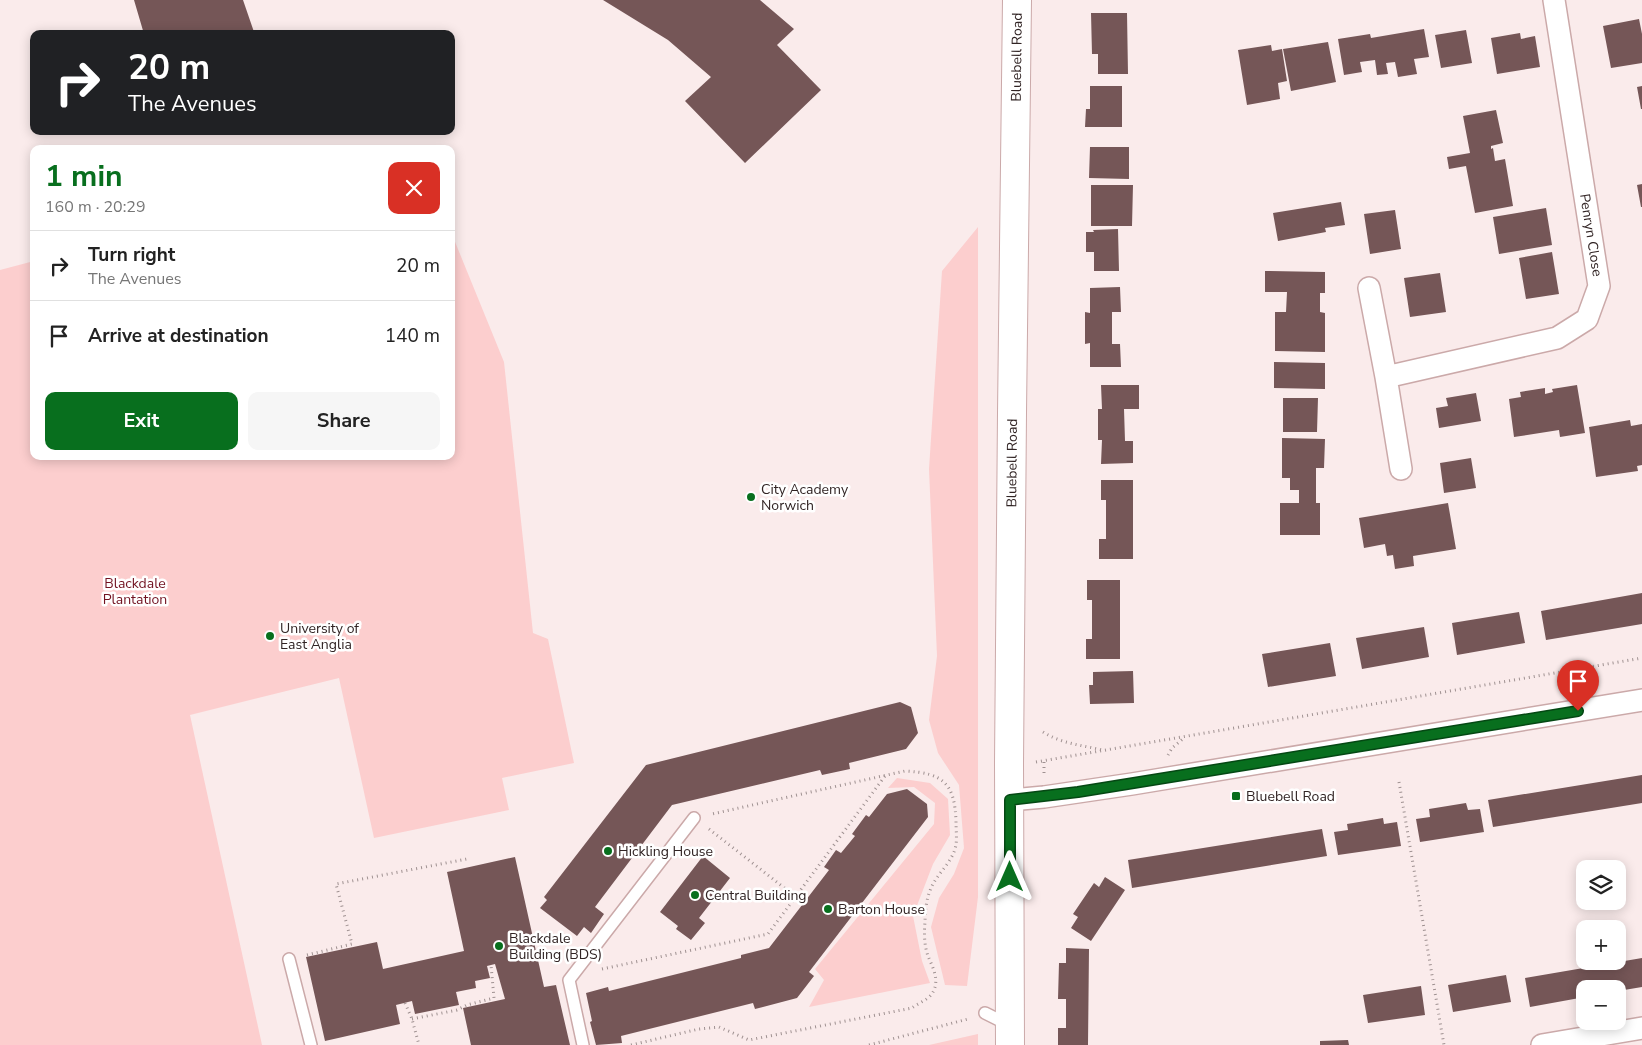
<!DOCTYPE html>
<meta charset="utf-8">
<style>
body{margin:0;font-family:"Nunito Sans",sans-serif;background:#f6f6f6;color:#222;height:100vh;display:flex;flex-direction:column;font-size:19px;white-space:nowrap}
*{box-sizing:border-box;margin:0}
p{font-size:16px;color:#767676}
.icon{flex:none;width:28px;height:28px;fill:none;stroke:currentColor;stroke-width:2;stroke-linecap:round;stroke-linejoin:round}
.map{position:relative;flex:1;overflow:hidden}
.side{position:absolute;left:30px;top:145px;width:425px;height:315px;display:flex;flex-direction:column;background:#fff;border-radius:10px;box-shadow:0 2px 12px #0003}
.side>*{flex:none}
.hud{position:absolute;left:30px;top:30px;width:425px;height:105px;border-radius:10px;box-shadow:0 2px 12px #0003;background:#202124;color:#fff;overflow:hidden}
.buttons{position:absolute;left:1576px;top:860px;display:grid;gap:10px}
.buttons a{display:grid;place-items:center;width:50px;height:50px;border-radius:10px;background:#fff;box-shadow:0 2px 12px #0003;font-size:25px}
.pin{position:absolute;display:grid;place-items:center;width:42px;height:42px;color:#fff;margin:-51px -21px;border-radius:50% 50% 50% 0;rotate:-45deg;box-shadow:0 0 5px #0007}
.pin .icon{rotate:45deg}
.me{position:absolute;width:55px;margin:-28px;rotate:0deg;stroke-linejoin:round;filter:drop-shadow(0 0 4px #0008)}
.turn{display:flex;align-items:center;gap:18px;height:105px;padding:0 15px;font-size:22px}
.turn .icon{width:65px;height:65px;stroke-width:2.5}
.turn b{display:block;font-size:35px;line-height:42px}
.round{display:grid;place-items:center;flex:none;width:52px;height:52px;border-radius:10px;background:#f6f6f6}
.overview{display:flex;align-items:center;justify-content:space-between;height:85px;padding:0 15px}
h1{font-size:30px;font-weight:700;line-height:38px;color:#086f1e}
.primary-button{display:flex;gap:10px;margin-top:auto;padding:10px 15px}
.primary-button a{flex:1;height:58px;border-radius:10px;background:#086f1e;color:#fff;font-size:20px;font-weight:700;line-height:58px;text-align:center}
.primary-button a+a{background:#f6f6f6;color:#222}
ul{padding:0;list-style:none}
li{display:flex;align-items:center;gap:15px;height:70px;padding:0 15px;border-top:1px solid #e0e0e0}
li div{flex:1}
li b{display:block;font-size:19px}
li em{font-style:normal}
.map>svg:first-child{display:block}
.green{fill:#fccece}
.building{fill:#755657}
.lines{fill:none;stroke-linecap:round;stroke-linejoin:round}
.service-casing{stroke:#cba9a9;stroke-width:14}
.minor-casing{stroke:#cba9a9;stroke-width:24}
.tertiary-casing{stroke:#cba9a9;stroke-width:30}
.path{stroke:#9f9191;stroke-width:3;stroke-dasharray:1 4;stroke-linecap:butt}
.service{stroke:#fff;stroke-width:11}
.minor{stroke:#fff;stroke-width:21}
.tertiary{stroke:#fff;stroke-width:28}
.route-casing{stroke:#054814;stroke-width:12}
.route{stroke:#086f1e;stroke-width:9}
.poi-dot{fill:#086f1e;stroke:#fff;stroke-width:2}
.labels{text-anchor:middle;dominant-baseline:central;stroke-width:5;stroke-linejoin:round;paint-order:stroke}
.street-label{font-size:14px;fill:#312424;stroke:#fff}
.poi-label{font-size:14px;fill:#312424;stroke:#fff;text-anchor:start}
.park-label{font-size:14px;fill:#721322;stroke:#fff}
</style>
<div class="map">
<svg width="1642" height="1045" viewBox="0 0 1642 1045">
<rect width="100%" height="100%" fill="#faebeb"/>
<path class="green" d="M978,227v670l-11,89 -22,-1 -14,-58 8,-29 15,-24 10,-26 -5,-63 -21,-32 -9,-33 8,-64 -8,-187 13,-198z
M451,232l53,130 29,271 15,6 26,124 -72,15 7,32 -135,28 -35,-160 -149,37 72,330h-262v-775l34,-9v195h417z
M897,778l33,5 18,16 2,36 -17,29 -20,52 9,45 8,22 -121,24 15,-27 -9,-11 119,-145 1,-21 -21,-16 -26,1z
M978,1034v11h-49z"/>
<path class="building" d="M134,0h109l11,32 -5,2h-105z
M603,0h157l34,29 -17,16 44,45 -76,73 -60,-62 26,-24 -43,-37z
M1091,13h36l1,61h-30v-20h-6z
M1639,19l3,15v29l-31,5 -8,-42z
M1424,29l5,28 -15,2 3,15 -19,3 -3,-15 -9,1 2,11 -11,1 -2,-15 -15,2 2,10 -18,3 -6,-36 32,-5 1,4z
M1466,30l6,33 -31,5 -6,-33z
M1520,33l1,6 14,-3 5,31 -43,7 -6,-36z
M1328,42l8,40 -45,9 -8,-42z
M1271,45l1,6 10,-2 5,32 -9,2 2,16 -33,6 -9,-55z
M1090,86h32v41h-37l1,-18h4z
M1642,86v23h-1l-4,-22z
M1496,110l7,33 -12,3v3l2,-1 2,13 10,-2 8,47 -38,7 -9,-47 -17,3 -2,-12 23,-4 -7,-37z
M1090,147h39v32l-40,-1z
M1642,184v23h-1l-4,-22z
M1091,185h42l-1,41h-41z
M1341,202l4,23 -20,3 1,4 -48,9 -5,-28z
M1546,208l6,37 -53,9 -6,-37z
M1395,210l6,39 -31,5 -6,-40z
M1118,229l1,42h-25v-19h-8v-20h8l-1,-2z
M1552,252l7,42 -33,5 -7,-41z
M1265,271l60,1v21h-5v19l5,1v39l-50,-1v-39h11l1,-20h-22z
M1440,273l6,39 -36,5 -6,-39z
M1120,287l1,25h-9v32h8l1,23h-31v-24l-5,1v-32l5,1v-25z
M1274,362l51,1v26l-51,-1z
M1101,385h38v24h-15l1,32h8v22l-32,1 1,-24h-4v-31h4z
M1577,385l8,48 -25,4 -1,-7 -45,7 -5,-38 12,-2 -1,-5 25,-4v6l8,-2 -1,-3z
M1476,393l5,28 -42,7 -3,-20 12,-2 -2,-8z
M1283,398h35l-1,34h-34z
M1630,420l1,6 11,-2v41l-5,1 1,5 -42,6 -7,-50z
M1282,438l43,1 -1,29h-8v35h4v32h-40v-32h19v-13h-9v-12h-8z
M1471,458l5,30 -32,5 -4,-30z
M1101,480h32v79h-34v-20h7v-39h-5z
M1448,503l8,46 -43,7 1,10 -19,3 -2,-14 -6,1 -2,-12 -21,4 -5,-30z
M1087,580h33v79h-34v-20h6v-39h-5z
M1642,593v31l-96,16 -5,-29z
M1519,612l6,31 -68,12 -5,-32z
M1424,627l5,30 -67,12 -6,-31z
M1330,643l6,33 -68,11 -6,-33z
M1133,671l1,32 -44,1 -1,-19h4v-13z
M900,702l11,5 7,26 -12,16 -57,14 1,6 -28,6 -2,-5 -148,35 -77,102 9,7 -13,19 -7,-6 -7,9 -37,-28 7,-8 -3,-3 102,-132z
M1642,775v28l-149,24 -5,-27z
M907,789l20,15 1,13 -119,155 5,4 -17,22 -42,11 -2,-6 -132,33 1,7 -26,2 -6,-23 2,-1 -6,-28 22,-6 1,4 132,-33v-3l28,-7 60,-78 -5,-3 12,-17 5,3 14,-17 -3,-2 14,-19 3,2 18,-23z
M1466,803l2,7 12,-1 4,23 -64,10 -4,-23 14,-2 -1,-8z
M1383,818l1,6 13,-2 4,24 -63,9 -4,-23 14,-2 -1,-6z
M1322,829l5,27 -195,32 -4,-28z
M703,856l27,22 -31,40 6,5 -14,17 -15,-11 2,-3 -18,-14z
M515,857l29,130 12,-2 14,60h-99l-8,-37 42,-9 -10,-35 -8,2 3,12 -15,3 1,7 -20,4 3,13 -44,9 -3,-13 -16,4 4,19 -75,17 -19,-84 71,-15 6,27 81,-18 -17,-79z
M1105,877l20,13 -34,51 -20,-13 7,-11 -5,-3 21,-31 5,4z
M1066,948l23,1 -1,96h-30v-17h8v-29h-8l1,-36h7z
M1642,958v29l-24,4v-2h-33v8l-55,10 -5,-29z
M1506,975l5,27 -58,10 -5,-27z
M1421,986l4,29 -57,8 -5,-28z
M1348,1040l1,5h-29v-4z"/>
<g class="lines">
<g class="service-casing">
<path id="service" d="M289,959l22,86
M985,1013l24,12
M583,1045l-14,-65 125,-162"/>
</g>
<g class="minor-casing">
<path id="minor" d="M1369,288l17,89
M1401,469l-15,-92 171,-39 30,-19 12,-33 -45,-286
M1010,800l34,-3 88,-13 510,-84
M1542,1045l100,-17"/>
</g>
<g class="tertiary-casing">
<g id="tertiary">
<path id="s1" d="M1010,1045l-1,-282 3,-350 5,-413"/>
</g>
</g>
<path class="path" d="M1043,732c19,12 39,13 59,18
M1168,755l4,-7 12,-10
M1036,762l606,-104
M1044,762v11
M1399,782l45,263
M709,829l87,68
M307,955l45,-11 -16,-60 131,-25
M602,969l166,-35 117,-158
M405,1003l7,16 7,26
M412,1019l45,-9 10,-5 27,-7 -3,-33
M631,1045l68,-16 20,-2 30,13 163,-32c5,-4 15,-8 19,-13 10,-13 2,-27 -3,-39 -4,-11 -4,-24 -3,-34 0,-13 2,-27 8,-38 7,-13 20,-23 23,-39 1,-7 0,-16 0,-23 -1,-39 -13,-49 -51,-51l-193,43
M869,1045l99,-26"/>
<use href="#service" class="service"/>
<use href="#minor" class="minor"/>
<use href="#tertiary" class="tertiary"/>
</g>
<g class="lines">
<g class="route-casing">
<path id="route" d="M1010,877v-77l68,-8 500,-81"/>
</g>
<use href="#route" class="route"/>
</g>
<g class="poi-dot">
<circle cx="751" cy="497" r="5"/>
<circle cx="270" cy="636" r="5"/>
<rect x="1231" y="791" width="10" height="10" rx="2.5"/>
<circle cx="608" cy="851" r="5"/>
<circle cx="695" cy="895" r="5"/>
<circle cx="828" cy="909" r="5"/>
<circle cx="499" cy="946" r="5"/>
</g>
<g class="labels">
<g class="street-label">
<text stroke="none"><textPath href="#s1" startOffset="988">Bluebell Road</textPath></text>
<text transform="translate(1591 235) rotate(81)">Penryn Close</text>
<text stroke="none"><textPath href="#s1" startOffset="582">Bluebell Road</textPath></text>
</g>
<g class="poi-label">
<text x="761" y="489">City Academy<tspan x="761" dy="16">Norwich</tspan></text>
<text x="280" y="628">University of<tspan x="280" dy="16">East Anglia</tspan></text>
<text x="1246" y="796">Bluebell Road</text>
<text x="618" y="851">Hickling House</text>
<text x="705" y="895">Central Building</text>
<text x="838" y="909">Barton House</text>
<text x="509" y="938">Blackdale<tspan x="509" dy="16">Building (BDS)</tspan></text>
</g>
<g class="park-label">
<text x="135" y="583">Blackdale<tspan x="135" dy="16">Plantation</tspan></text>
</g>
</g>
</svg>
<div class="buttons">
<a><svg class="icon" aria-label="layers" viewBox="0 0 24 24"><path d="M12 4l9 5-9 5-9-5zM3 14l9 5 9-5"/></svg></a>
<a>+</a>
<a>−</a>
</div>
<div class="pin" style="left:1578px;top:711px;background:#d93025"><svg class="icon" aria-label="arrive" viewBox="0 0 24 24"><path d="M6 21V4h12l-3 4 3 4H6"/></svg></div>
<svg class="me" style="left:1010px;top:877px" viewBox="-20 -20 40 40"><path d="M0-17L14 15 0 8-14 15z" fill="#086f1e" stroke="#fff" stroke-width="4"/></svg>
<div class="hud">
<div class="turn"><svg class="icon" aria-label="right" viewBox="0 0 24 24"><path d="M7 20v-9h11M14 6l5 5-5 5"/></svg><div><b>20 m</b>The Avenues</div></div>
</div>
<section class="side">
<div class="overview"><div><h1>1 min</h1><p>160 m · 20:29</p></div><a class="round" style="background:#d93025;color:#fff"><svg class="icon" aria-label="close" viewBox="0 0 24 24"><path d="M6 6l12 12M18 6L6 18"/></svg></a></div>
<ul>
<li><svg class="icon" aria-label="right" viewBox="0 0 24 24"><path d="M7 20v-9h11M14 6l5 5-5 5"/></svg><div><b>Turn right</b><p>The Avenues</p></div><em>20 m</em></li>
<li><svg class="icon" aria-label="arrive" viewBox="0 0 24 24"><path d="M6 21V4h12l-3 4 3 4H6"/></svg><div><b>Arrive at destination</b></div><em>140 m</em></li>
</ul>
<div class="primary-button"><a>Exit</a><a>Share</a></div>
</section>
</div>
